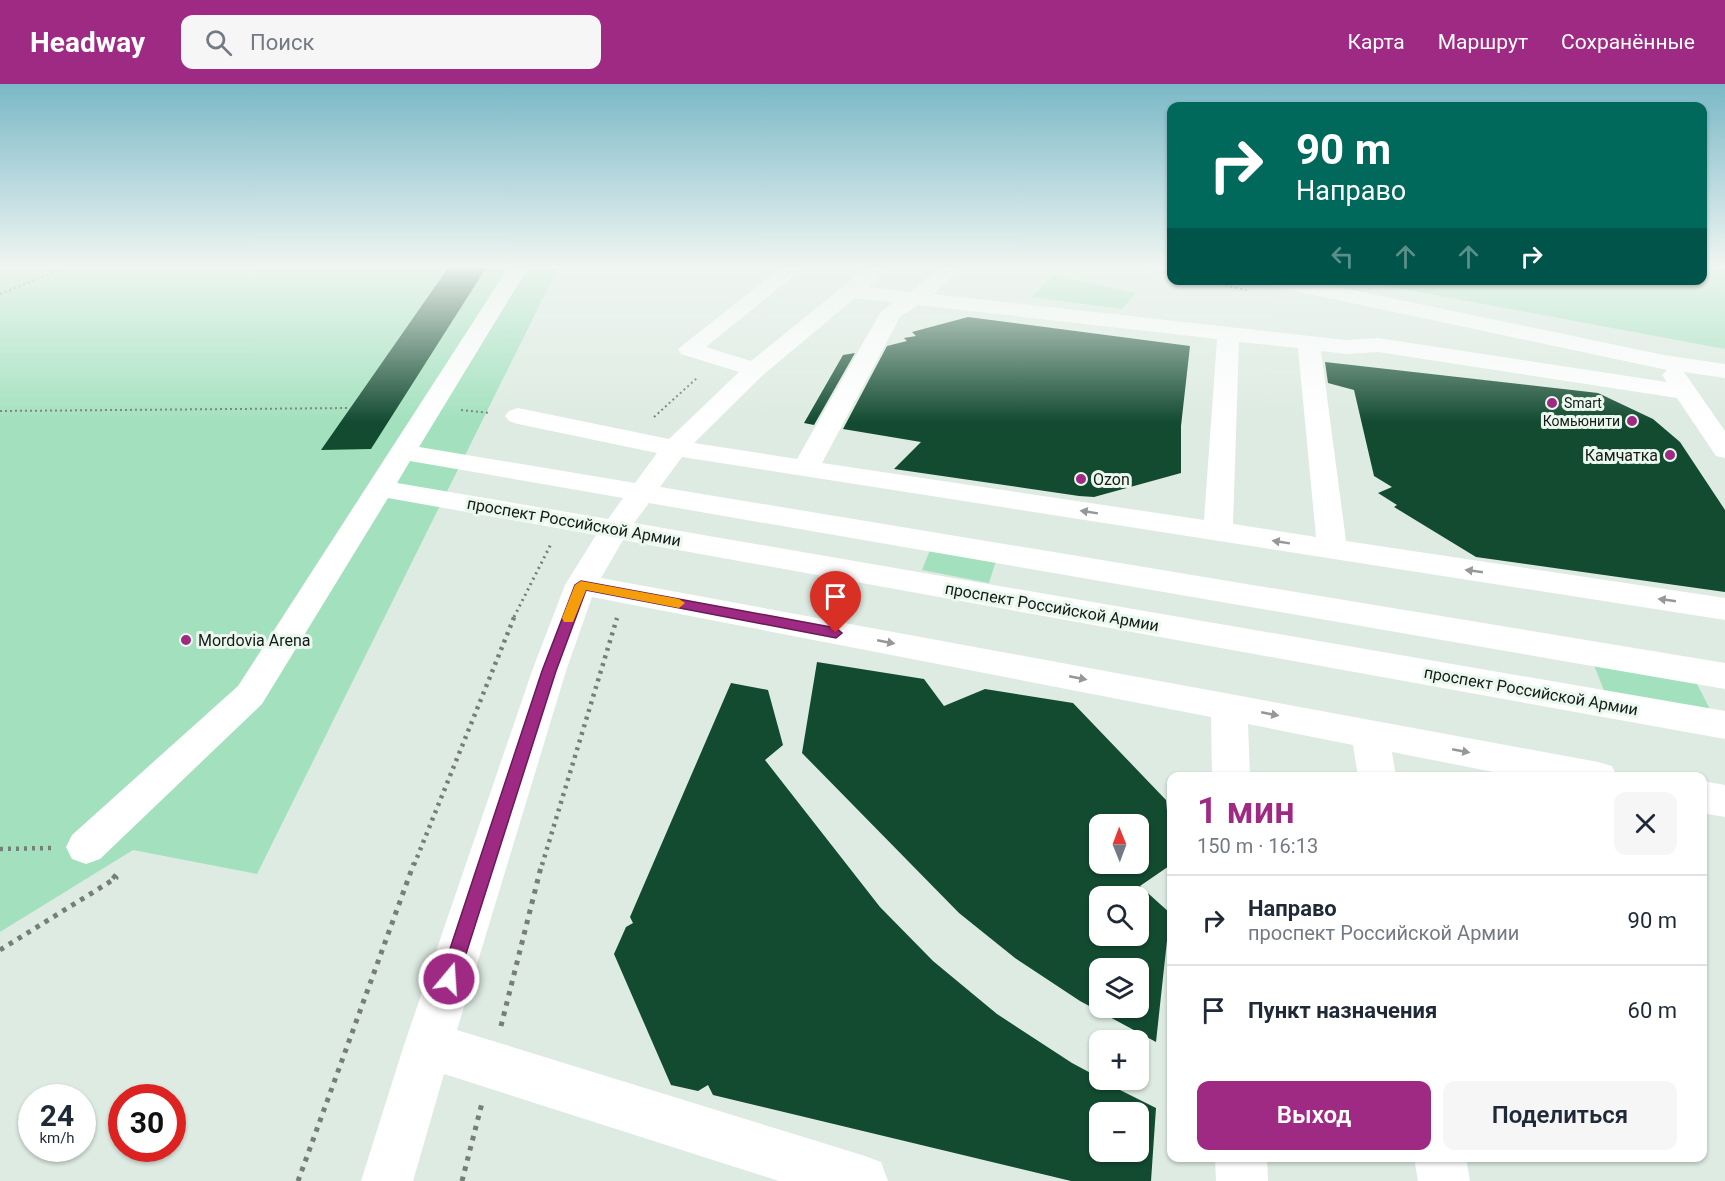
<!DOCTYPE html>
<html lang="ru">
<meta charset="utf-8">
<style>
body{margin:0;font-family:Roboto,sans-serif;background:#f6f6f7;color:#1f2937;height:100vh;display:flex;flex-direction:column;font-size:22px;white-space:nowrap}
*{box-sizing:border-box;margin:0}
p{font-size:20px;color:#747a83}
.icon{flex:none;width:33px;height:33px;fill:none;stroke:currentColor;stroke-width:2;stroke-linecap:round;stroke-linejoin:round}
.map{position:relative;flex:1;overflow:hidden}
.side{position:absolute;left:1167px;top:688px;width:540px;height:390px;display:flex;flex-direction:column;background:#fff;border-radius:12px;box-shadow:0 2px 4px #0004}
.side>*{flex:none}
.top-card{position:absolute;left:1167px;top:18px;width:540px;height:183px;border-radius:12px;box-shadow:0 2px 4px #0004;background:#00695c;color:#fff;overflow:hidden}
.needle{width:39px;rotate:359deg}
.buttons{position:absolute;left:1089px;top:730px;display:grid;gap:12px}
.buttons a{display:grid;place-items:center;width:60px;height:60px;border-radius:12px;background:#fff;box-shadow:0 2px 4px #0004;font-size:30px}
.speed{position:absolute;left:18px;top:1000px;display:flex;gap:12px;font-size:30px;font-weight:700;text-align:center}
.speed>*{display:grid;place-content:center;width:78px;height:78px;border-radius:50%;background:#fff;box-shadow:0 2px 4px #0004;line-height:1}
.speed small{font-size:15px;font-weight:400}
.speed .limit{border:9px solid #d22;background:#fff;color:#111}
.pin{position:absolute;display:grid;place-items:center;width:51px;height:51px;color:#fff;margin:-62px -26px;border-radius:50% 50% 50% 0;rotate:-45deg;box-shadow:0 0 6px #0007}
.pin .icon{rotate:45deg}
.me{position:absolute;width:66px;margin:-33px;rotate:18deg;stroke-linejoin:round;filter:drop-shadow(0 0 4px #0008)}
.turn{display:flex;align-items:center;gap:21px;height:126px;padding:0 30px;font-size:27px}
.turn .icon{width:78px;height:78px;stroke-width:2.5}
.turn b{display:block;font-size:42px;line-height:51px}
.lanes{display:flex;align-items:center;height:57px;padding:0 30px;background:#0003;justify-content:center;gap:30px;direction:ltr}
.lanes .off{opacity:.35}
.round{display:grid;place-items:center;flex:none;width:63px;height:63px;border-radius:12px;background:#f6f6f7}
.head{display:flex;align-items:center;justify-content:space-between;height:102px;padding:0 30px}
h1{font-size:36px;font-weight:600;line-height:45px;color:#9f2a84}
.action{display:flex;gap:12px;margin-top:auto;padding:12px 30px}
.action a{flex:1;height:69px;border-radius:12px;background:#9f2a84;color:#fff;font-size:24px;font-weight:600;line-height:69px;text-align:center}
.action a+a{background:#f6f6f7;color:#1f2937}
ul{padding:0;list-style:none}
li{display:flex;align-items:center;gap:18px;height:90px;padding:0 30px;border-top:2px solid #e0e1e3}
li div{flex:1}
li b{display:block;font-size:22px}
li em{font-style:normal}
header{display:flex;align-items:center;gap:36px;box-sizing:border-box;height:84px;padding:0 30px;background:#9f2a84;color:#fff}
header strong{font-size:28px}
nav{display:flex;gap:33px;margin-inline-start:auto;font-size:21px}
.search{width:420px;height:54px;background:#f6f6f7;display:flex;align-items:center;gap:15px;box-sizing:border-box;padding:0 21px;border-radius:12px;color:#747a83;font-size:22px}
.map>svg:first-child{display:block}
.green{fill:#a3e1be}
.building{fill:#134b31;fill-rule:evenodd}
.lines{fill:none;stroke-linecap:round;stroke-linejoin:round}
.path-far3{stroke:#757e78;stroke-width:2;stroke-dasharray:2 3;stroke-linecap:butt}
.path-far2{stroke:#757e78;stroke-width:3;stroke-dasharray:2 4;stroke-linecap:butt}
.path-far1{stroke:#757e78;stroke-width:4.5;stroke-dasharray:3 5;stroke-linecap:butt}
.path{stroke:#757e78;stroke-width:5;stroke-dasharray:4.5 6;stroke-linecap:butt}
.minor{fill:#fff;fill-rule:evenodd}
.oneway{fill:#969897}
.route{fill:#9f2a84;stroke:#671b56;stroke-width:1.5}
.slow{fill:#f59e0b}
.poi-dot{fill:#9f2a84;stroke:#eaf8ef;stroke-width:2}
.labels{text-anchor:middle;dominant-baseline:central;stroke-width:6;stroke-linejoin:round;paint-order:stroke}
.far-poi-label{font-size:14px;fill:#161b18;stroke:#eaf8ef;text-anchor:start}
.poi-label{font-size:16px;fill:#161b18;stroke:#eaf8ef;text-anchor:start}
.street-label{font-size:16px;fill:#161b18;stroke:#eaf8ef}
</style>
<header>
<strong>Headway</strong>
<div class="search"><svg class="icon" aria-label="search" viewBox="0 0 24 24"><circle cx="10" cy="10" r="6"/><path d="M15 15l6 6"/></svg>Поиск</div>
<nav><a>Карта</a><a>Маршрут</a><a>Сохранённые</a></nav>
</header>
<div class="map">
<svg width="1725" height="1097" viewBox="0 0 1725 1097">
<rect width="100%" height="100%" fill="#ddebe2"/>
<path class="green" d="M0,184h558l-301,606 -124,-24 -133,82z
M1703,184h22v81l-365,-68 342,-1z
M1054,191l82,18 -14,16 -91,-12z
M930,466l66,11 -7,22 -67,-13z
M1594,581l102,17 15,29 -106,-18z"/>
<path class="building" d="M448,184h38l-115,181 -50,1z
M968,233l222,29 -9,80v47l-87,24 -15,-1 -185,-27 27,-27 -78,-13 44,-83 20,-5 -3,-3 12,-2 -4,-4z
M855,269l-41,72 -10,-2 39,-68z
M1325,278l273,31 55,26 27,23 45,68v82l-249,-35 -82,-50 3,-2 -19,-12 14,-6 -18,-11 -20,-86 -26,-7z
M817,578l107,17 20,27 41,-17 88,14 93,97 6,64 -32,22 30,27 -14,129 -76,-41 -65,-43 -56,-45 -157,-160zM1100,741h38v39h-38zM1100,813h38v39h-38zM1100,885h38v39h-38z
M731,599l37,7 15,55 -18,15 115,147 53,54 64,53 75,49 28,15v2l56,28 -5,73h-80l-358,-86 -5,-10 -10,6 -27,-6 -57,-131 12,-27 7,-4 -3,-6zM1100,1029h38v39h-38z"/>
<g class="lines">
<path class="path-far3" d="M1143,184l29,6
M1201,196l49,11
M0,210l64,-26
M461,326l29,3
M0,327l350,-3
M654,333l43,-39"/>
<path class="path-far2" d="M514,533l37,-73"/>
<path class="path-far1" d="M0,765l51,-1
M414,781l101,-250
M542,781l75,-247"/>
<path class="path" d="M0,866l116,-72 -6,-5
M501,942l41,-163
M298,1097l116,-318
M462,1097l20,-78"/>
<path class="minor" d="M508,184h20l-109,179 216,36 22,-30 -139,-29 -9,-3 -4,-5 4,-5 9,-3 151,31 70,-67 -58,-18 -3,-5 102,-81h23l-97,79 45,14 115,-93h23l-21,19 42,5 30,-24h23l-30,26 413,46 32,-2 289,44 -5,-7 5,-5 -395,-84 -7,-2 -3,-4h42l360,75 61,9v14l-41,-6 41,59v27l-9,-2 -39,-58 -299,-46 -32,2 -25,-3 25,190 379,57v22l-1043,-163 -22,30 1065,176v26l-1076,-186 -15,20 1091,188v28l-1102,-199 -22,38 997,184 14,4 5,11h-98l-127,-25 4,25h-38l-5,-32 -105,-21 2,53h-38l-1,-60 -619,-120 -26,74 -109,359 405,125 19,7 7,19h-109l-335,-107 -31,107h-52l43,-136 128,-374 33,-86 31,-50 -208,-37 -126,206 -162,155 -14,5 -14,-5 -6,-12 6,-12 166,-149zM855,214l38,4 -13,11 -83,146 -103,-16 69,-68zM918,221l299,34 -13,181 -382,-57 78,-146zM1239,258l59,6 18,189 -83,-13zM410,377l213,37 -15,21 -211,-36z
M1702,697l23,4v32l-23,-4z
M1215,1074h52l1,23h-52z
M1414,1074h52l4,23h-52z"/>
</g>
<defs><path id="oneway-solid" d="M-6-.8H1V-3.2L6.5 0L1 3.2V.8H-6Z" transform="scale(1.5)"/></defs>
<g class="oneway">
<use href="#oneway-solid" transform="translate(1089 428) rotate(-171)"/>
<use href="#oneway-solid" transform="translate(1281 458) rotate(-171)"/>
<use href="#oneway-solid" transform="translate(1474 487) rotate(-172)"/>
<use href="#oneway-solid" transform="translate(1667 516) rotate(-172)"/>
<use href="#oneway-solid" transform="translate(886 558) rotate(11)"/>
<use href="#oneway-solid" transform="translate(1078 594) rotate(11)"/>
<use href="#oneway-solid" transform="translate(1270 630) rotate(11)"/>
<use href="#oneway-solid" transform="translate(1461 667) rotate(11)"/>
</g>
<linearGradient id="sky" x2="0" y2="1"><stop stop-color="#7ab8c7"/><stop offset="0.54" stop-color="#f0f6f2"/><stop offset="1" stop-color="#f0f6f2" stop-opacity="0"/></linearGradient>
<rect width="1725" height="338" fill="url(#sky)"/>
<path class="route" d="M581,497l255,47 6,5 -6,5 -250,-48 -30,81 -98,308 -2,7 -7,2 -7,-2 -2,-7 102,-308 33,-86z"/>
<path class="slow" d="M581,497l98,18 6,4 -6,5 -93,-18 -13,32h-9l-2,-4 13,-33z"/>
<g class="poi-dot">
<circle cx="1552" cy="319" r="6"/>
<circle cx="1632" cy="337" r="6"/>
<circle cx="1670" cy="371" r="6"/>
<circle cx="1081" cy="395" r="6"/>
<circle cx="186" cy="556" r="6"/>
</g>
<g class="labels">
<g class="far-poi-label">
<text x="1564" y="319">Smart</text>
<text x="1620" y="337" text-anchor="end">Комьюнити</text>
</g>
<g class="poi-label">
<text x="1658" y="371" text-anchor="end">Камчатка</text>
<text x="1093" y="395">Ozon</text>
<text x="198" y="556">Mordovia Arena</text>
</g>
<g class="street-label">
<text transform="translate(574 438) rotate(10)">проспект Российской Армии</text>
<text transform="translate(1052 523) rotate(10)">проспект Российской Армии</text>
<text transform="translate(1531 607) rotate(10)">проспект Российской Армии</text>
</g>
</g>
</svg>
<div class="buttons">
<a><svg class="needle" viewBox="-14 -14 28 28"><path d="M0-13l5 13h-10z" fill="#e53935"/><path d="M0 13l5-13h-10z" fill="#747a83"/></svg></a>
<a><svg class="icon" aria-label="search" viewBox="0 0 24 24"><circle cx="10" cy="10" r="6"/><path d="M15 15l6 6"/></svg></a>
<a><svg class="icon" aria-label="layers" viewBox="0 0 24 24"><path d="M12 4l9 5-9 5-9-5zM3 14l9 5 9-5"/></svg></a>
<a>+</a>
<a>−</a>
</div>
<div class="speed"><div>24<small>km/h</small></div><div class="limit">30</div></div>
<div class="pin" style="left:836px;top:549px;background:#d93025"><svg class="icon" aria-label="arrive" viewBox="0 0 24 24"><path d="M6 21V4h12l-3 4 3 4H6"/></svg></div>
<svg class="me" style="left:449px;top:895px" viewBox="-20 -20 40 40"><circle r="17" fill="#9f2a84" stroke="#fff" stroke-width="3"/><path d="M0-11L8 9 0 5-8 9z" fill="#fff"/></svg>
<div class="top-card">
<div class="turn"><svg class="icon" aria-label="right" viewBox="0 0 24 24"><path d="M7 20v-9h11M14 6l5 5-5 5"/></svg><div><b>90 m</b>Направо</div></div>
<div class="lanes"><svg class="icon off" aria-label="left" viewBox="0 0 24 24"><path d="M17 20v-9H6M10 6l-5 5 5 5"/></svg><svg class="icon off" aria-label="ahead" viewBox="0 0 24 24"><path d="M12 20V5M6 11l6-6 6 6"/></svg><svg class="icon off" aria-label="ahead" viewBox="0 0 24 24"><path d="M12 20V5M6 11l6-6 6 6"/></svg><svg class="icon" aria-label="right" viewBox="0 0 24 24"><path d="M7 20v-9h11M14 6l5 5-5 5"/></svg></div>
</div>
<section class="side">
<div class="head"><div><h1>1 мин</h1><p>150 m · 16:13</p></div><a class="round"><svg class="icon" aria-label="close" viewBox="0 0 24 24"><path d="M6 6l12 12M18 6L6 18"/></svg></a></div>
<ul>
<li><svg class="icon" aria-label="right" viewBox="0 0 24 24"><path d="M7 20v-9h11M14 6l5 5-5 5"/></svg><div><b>Направо</b><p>проспект Российской Армии</p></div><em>90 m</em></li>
<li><svg class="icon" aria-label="arrive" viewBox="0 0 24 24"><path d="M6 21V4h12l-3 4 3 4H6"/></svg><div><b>Пункт назначения</b></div><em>60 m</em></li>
</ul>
<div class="action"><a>Выход</a><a>Поделиться</a></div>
</section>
</div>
